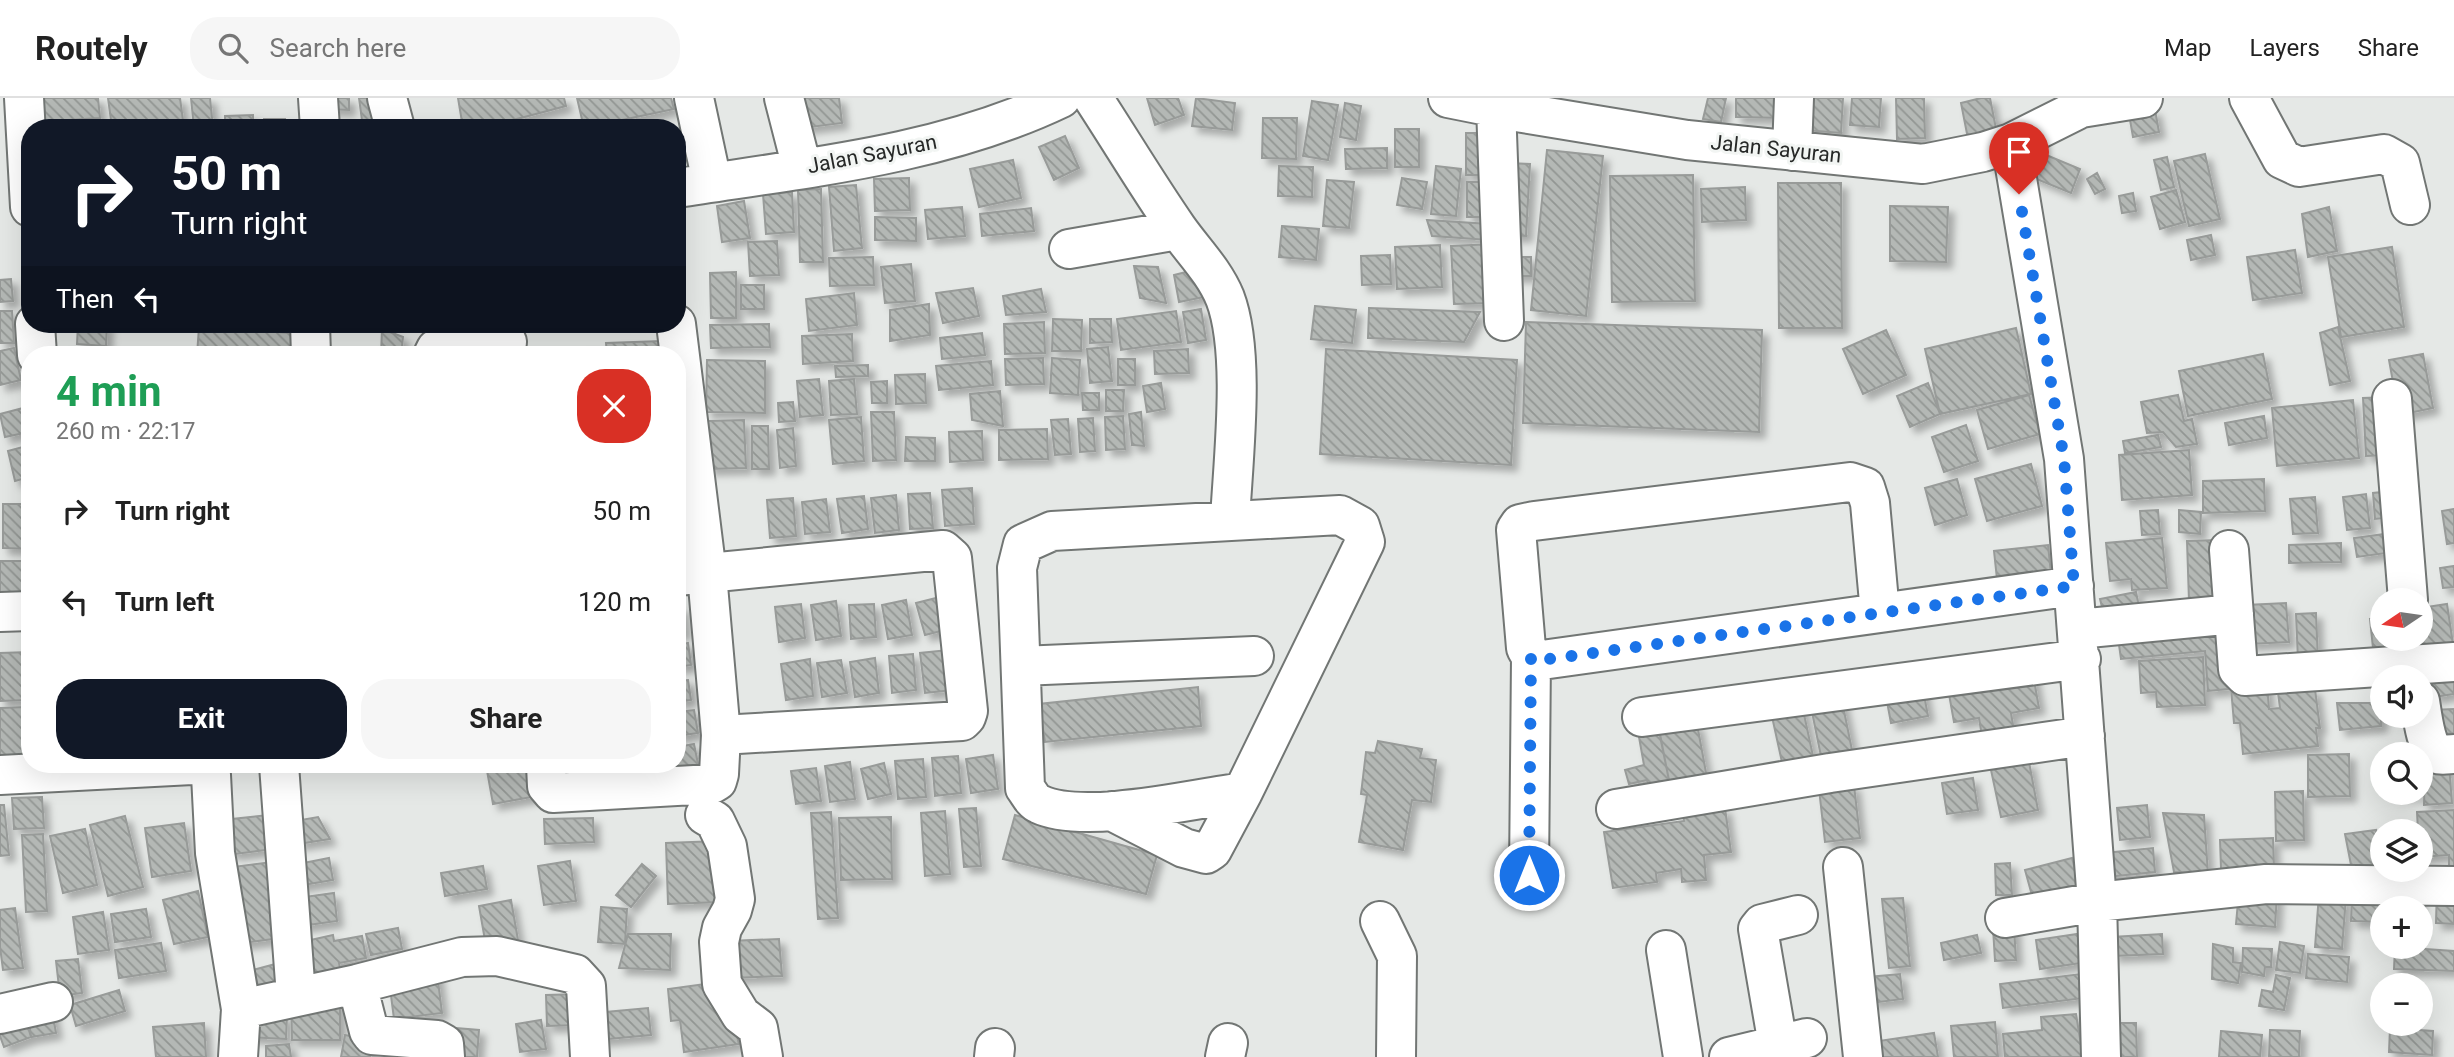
<!DOCTYPE html>
<meta charset="utf-8">
<style>
body{margin:0;font-family:Roboto,sans-serif;background:#f6f6f6;color:#222;height:100vh;display:flex;flex-direction:column;font-size:26px;white-space:nowrap}
*{box-sizing:border-box;margin:0}
p{font-size:23px;color:#767676}
.icon{flex:none;width:38px;height:38px;fill:none;stroke:currentColor;stroke-width:2;stroke-linecap:round;stroke-linejoin:round}
.map{position:relative;flex:1;overflow:hidden}
.panel{position:absolute;left:21px;top:248px;width:665px;height:427px;display:flex;flex-direction:column;background:#fff;border-radius:28px;box-shadow:0 7px 28px #0002}
.panel>*{flex:none}
.banner{position:absolute;left:21px;top:21px;width:665px;height:214px;border-radius:28px;box-shadow:0 7px 28px #0002;background:#111827;color:#fff;overflow:hidden}
.needle{width:46px;rotate:257deg}
.buttons{position:absolute;left:2370px;top:490px;display:grid;gap:14px}
.buttons a{display:grid;place-items:center;width:63px;height:63px;border-radius:50%;background:#fff;box-shadow:0 7px 28px #0002;font-size:35px}
.pin{position:absolute;display:grid;place-items:center;width:60px;height:60px;color:#fff;margin:-72px -30px;border-radius:50% 50% 50% 0;rotate:-45deg;box-shadow:0 0 7px #0007}
.pin .icon{rotate:45deg}
.me{position:absolute;width:77px;margin:-38px;rotate:0deg;stroke-linejoin:round;filter:drop-shadow(0 0 5px #0008)}
.turn{display:flex;align-items:center;gap:24px;height:147px;padding:0 35px;font-size:32px}
.turn .icon{width:91px;height:91px;stroke-width:2.5}
.turn b{display:block;font-size:49px;line-height:60px}
.then{display:flex;align-items:center;height:66px;padding:0 35px;background:#0003;gap:14px;font-size:26px}
.round{display:grid;place-items:center;flex:none;width:74px;height:74px;border-radius:28px;background:#f6f6f6}
.head{display:flex;align-items:center;justify-content:space-between;height:119px;padding:0 35px}
h1{font-size:42px;font-weight:700;line-height:52px;color:#1e9e55}
.action{display:flex;gap:14px;margin-top:auto;padding:14px 35px}
.action a{flex:1;height:80px;border-radius:28px;background:#111827;color:#fff;font-size:28px;font-weight:700;line-height:80px;text-align:center}
.action a+a{background:#f6f6f6;color:#222}
ul{padding:0;list-style:none}
li{display:flex;align-items:center;gap:21px;height:91px;padding:0 35px}
li div{flex:1}
li b{display:block;font-size:26px}
li em{font-style:normal}
header{display:flex;align-items:center;gap:42px;box-sizing:border-box;height:98px;padding:0 35px;background:#fff;border-bottom:2px solid #e0e0e0}
header strong{font-size:33px}
nav{display:flex;gap:38px;margin-inline-start:auto;font-size:24px}
.search{width:490px;height:63px;background:#f6f6f6;display:flex;align-items:center;gap:18px;box-sizing:border-box;padding:0 24px;border-radius:28px;color:#767676;font-size:26px}
.map>svg:first-child{display:block}
.building{fill:url(#building-back-hatch);stroke:#989b99;stroke-width:2;filter:url(#shadow)}
.lines{fill:none;stroke-linecap:round;stroke-linejoin:round}
.minor-casing{stroke:#727674;stroke-width:42}
.minor{stroke:#fff;stroke-width:38}
.route{stroke:#1a73e8;stroke-width:12;stroke-dasharray:0 21.6}
.labels{text-anchor:middle;dominant-baseline:central;stroke-width:6;stroke-linejoin:round;paint-order:stroke}
.street-label{font-size:21px;fill:#262827;stroke:#f2f5f3}
</style>
<header>
<strong>Routely</strong>
<div class="search"><svg class="icon" aria-label="search" viewBox="0 0 24 24"><circle cx="10" cy="10" r="6"/><path d="M15 15l6 6"/></svg>Search here</div>
<nav><a>Map</a><a>Layers</a><a>Share</a></nav>
</header>
<div class="map">
<svg width="2454" height="959" viewBox="0 0 2454 959">
<defs>
<pattern id="building-back-hatch" width="6" height="6" patternUnits="userSpaceOnUse" patternTransform="scale(1.75)"><rect width="6" height="6" fill="#b4b8b5"/><path d="M-1 5l2 2M0 0l6 6M5-1l2 2" fill="none" stroke="#929693"/></pattern>
<filter id="shadow"><feDropShadow dx="6" dy="6" stdDeviation="3.5" flood-color="#0004"/></filter>
</defs>
<rect width="100%" height="100%" fill="#e5e8e6"/>
<path class="building" d="M36,0h62l2,20 -62,4z
M108,0h72l4,30h-72z
M191,0h19l3,30h-19z
M325,0h24v12l-24,-1z
M359,0h19l3,29 -18,1z
M458,0h106l2,8 -83,22h-20z
M577,0h94l3,11 -90,19z
M799,0h40l3,25 -39,5z
M1147,0h31l6,17 -29,10z
M1196,0l39,5 -3,27 -40,-4z
M1708,0h18l-5,24 -18,-3z
M1736,0h47l-1,20 -46,-1z
M1807,0h36l-2,35 -36,-3z
M1852,0h29l-2,29 -29,-2z
M1896,0h28l1,40 -28,1z
M1981,0h9l8,41 -29,5 -8,-41z
M1312,3l26,4 -10,55 -25,-4z
M1345,5l16,3 -5,34 -16,-3z
M2155,12l4,22 -26,5 -4,-23z
M253,17v13h-28v-12z
M1263,20h34l-1,41 -34,-1z
M264,21h21v9h-21z
M1395,31h24v38h-24z
M1466,35h30l-1,42h-29z
M1065,38l14,32 -25,12 -15,-33z
M1387,50v20l-41,1 -1,-20z
M1547,52l56,6 -17,160 -55,-6z
M2039,54l41,17 -9,24 -42,-17z
M2205,56l15,65 -31,7 -15,-65z
M2167,59l7,30 -13,3 -7,-30z
M1013,62l8,38 -42,9 -9,-38z
M1508,65l22,1 -4,72 -22,-1z
M1279,68l34,1 -1,30 -34,-1z
M1436,68l25,3 -5,47 -25,-2z
M2097,75l8,16 -10,5 -8,-15z
M1693,77l2,126 -83,1 -2,-126z
M909,80l1,32 -35,1 -1,-32z
M1402,80l25,4 -5,27 -25,-4z
M1327,82l27,2 -5,46 -26,-2z
M1467,84h28v35h-28z
M1778,85h63l1,145h-63z
M856,87l6,63 -28,3 -5,-64z
M1745,89l1,33 -44,2 -1,-33z
M821,91l2,73h-23l-2,-72z
M2176,92l9,32 -25,7 -9,-32z
M792,94l2,40 -28,2 -3,-40z
M2133,95l3,18 -14,2 -3,-17z
M744,103l6,37 -28,4 -5,-36z
M1890,108l58,1 -2,55 -56,-1z
M962,109l3,29 -37,3 -3,-29z
M2329,109l8,44 -29,6 -6,-43z
M1031,110l3,23 -52,5 -2,-22z
M875,119l41,1v23l-41,-1z
M1427,122l63,4 -1,16 -57,-4z
M1282,128l37,3 -3,31 -37,-3z
M2211,137l4,20 -24,5 -4,-20z
M777,143l2,34 -29,1 -2,-34z
M1493,146l2,59 -41,1 -3,-58z
M1440,147l2,42 -45,2 -2,-42z
M2392,149l12,80 -63,10 -13,-80z
M2295,152l7,43 -49,7 -6,-43z
M1390,157l1,29 -29,1 -1,-29z
M873,159l1,28 -44,1 -1,-28z
M1504,159h27v19h-28z
M911,166l4,37 -30,2 -4,-36z
M1134,168l24,1 8,36 -26,-5z
M1198,171l6,28 -25,5 -5,-27z
M736,174v46h-25l-1,-45z
M11,181l2,22 -13,1v-22z
M741,187h23v24h-23z
M973,190l6,28 -36,7 -7,-30z
M1041,191l5,23 -40,3 -3,-19z
M854,195l3,32 -48,6 -3,-32z
M929,206l1,31 -40,6v-31z
M1315,208l41,4 -4,33 -41,-4z
M1369,210l111,4 -16,30 -96,-4z
M1201,211l5,31 -18,3 -5,-31z
M0,213h12l2,32h-14z
M1176,213l5,31 -60,8 -4,-31z
M1053,221l29,1 -1,31h-29z
M1090,221h21l1,23 -22,1z
M1044,224l1,31 -40,1 -1,-30z
M1526,224l236,8 -3,102 -236,-9z
M78,226h29l-1,22 -29,-2z
M425,226h25l1,11 -25,1z
M769,226l1,23 -59,1 -1,-23z
M199,229l93,6 -2,22h-93z
M2338,229l12,54 -20,4 -10,-52z
M2016,230l15,66 -91,20 -15,-65z
M382,231l21,8 -2,18h-20z
M1886,232l20,45 -43,19 -20,-45z
M982,235l3,22 -43,4 -2,-21z
M852,236l1,27 -50,3 -1,-28z
M661,243v14h-54l-1,-12z
M1108,249l4,34 -22,2 -3,-34z
M14,250l7,32 -21,5v-34z
M594,250l1,7h-65v-4z
M1188,251l1,24 -34,1 -1,-23z
M1326,251l191,11 -6,105 -191,-11z
M2263,256l9,45 -84,17 -9,-45z
M2423,256l10,54 -34,7 -10,-55z
M1043,260l1,26 -38,1 -1,-26z
M1052,260l28,2 -2,35 -28,-2z
M1118,261h17v26h-17z
M707,262l58,1v52l-59,-1z
M991,263l2,24 -54,5 -3,-24z
M868,267v11l-32,1 -1,-11z
M925,276l1,29 -30,1 -1,-29z
M819,281l4,36 -23,2 -3,-36z
M854,281l3,35 -26,1 -2,-34z
M887,283v22h-15l-1,-21z
M1161,285l4,26 -18,3 -4,-26z
M1928,285l12,31 -30,13 -13,-31z
M1106,292h18l-1,21h-17z
M1000,293l3,35 -31,-6 -2,-26z
M1082,295h17v17h-16z
M2029,297l11,39 -52,15 -11,-39z
M2178,297l6,26 8,-2 5,25 -21,3 -13,-15 -16,1 -6,-31z
M2388,299l3,58 -25,1 -3,-58z
M2353,302l6,58 -82,8 -5,-58z
M793,304l2,19 -16,1 -1,-19z
M23,310l6,24 -24,5 -5,-23z
M871,314h23l2,48 -23,1z
M1141,314l3,34 -12,-1 -3,-31z
M1123,318l2,33 -19,1 -1,-33z
M2264,318l3,22 -38,7 -4,-22z
M861,319l3,44 -31,3 -4,-44z
M1093,320l2,33 -15,1 -2,-33z
M1068,321l3,35 -16,1 -4,-35z
M744,322l2,48 -38,1 -1,-48z
M1966,327l12,36 -34,11 -12,-35z
M752,328h16l1,43h-17z
M793,330l3,38 -16,2 -3,-38z
M1047,331l1,30 -49,1v-30z
M982,333l1,29 -33,2 -1,-30z
M2158,337l3,12 -36,6 -2,-12z
M906,339l29,1v23h-30z
M30,347v32l-15,4 -7,-30z
M2189,352l3,45 -70,5 -3,-45z
M2031,366l11,42 -55,15 -12,-42z
M1957,381l10,36 -32,10 -10,-37z
M2264,381l1,32 -62,2v-32z
M972,390l2,36 -29,2 -3,-36z
M2391,393l3,26 -19,2 -2,-26z
M930,395l3,35 -23,1 -2,-35z
M2366,396l4,34 -23,2 -4,-33z
M896,397l3,35 -24,3 -4,-35z
M864,398l4,33 -26,4 -5,-34z
M2315,399l3,36 -25,1 -3,-35z
M793,400l3,38 -26,2 -3,-38z
M826,401l4,33 -25,2 -3,-32z
M3,406h27v45l-27,-1z
M2454,411v34l-7,1 -5,-33z
M2158,412l2,24 -18,1 -2,-24z
M2179,412l22,2 -1,22 -21,-2z
M677,421h8l1,40h-9z
M2392,435l2,19 -37,5 -3,-19z
M2162,440l5,50 -35,2 -1,-11 -21,2 -4,-38z
M2218,442l3,60 -32,1 -2,-60z
M2341,445v19l-52,1v-18z
M2048,447l3,29 -54,5 -3,-28z
M0,463h25l-1,38h-24z
M2454,468v21l-11,1 -3,-20z
M2136,494l5,24 -35,7 -6,-24z
M940,499l9,32 -24,6 -9,-32z
M906,502l6,35 -24,4 -6,-34z
M836,503l5,35 -25,4 -5,-35z
M2286,505l3,39 -40,2 -3,-39z
M801,506l4,34 -26,4 -4,-35z
M874,506l2,33 -25,2 -2,-34z
M2447,506l7,47 -37,5 -3,-17h6v-31z
M677,509h5l2,26 -7,1z
M2316,515l2,48h-20l-2,-47z
M2382,520v21h24l1,16 -33,3 -4,-39z
M2222,531l6,60 -20,2 -3,-40 -84,8 -3,-21z
M688,545l3,22 -14,2v-22z
M948,552l5,40 -28,3 -5,-40z
M30,554v48l-30,1v-48z
M913,556l3,36 -24,3 -3,-37z
M2203,559l2,48 -48,2 -1,-15 -15,1 -2,-32z
M875,560l4,35 -24,4 -5,-35z
M810,561l3,37 -27,4 -5,-36z
M841,562l6,33 -25,4 -5,-34z
M2454,568v28l-20,3 -5,-26z
M2032,571l7,39 -28,5 4,24 -32,6 -4,-25 -25,4 -7,-39z
M688,582l3,20 -14,2v-21z
M1922,586l6,32 -37,7 -6,-32z
M2267,586l2,25 11,-1 -2,-15 37,-4 5,39h-4l2,18 -75,8 -3,-31h-6l-3,-35z
M1198,589l3,39 -156,16 -6,-38z
M1842,603l13,64 -31,6 -13,-64z
M2337,605h44v23l-41,4z
M1802,607l14,65 -31,6 -14,-64z
M25,609l3,57 -28,2v-58z
M2454,611v24l-22,2 -2,-25z
M694,612l4,23 -21,3v-24z
M1697,626l10,54 -37,7 -11,-54z
M1660,636l10,52 -21,3 -2,-9 -18,4 -4,-14 19,-5 -5,-28z
M1378,643l44,8 -2,9 16,2 -5,42 -19,-2 -9,50 -44,-8 8,-47 -6,-1 5,-42 9,1z
M694,646l5,25 -36,6 -2,-10h16v-18z
M2349,656l1,42 -42,1v-42z
M993,657l5,34 -27,4 -5,-34z
M958,658l3,37 -26,3 -3,-38z
M923,661l3,38 -28,2 -3,-38z
M850,664l5,37 -25,3 -5,-36z
M2029,664l9,48 -37,7 -10,-47z
M884,665l7,31 -23,5 -7,-30z
M2425,666l24,1 3,38 -28,2z
M486,667h45l6,31 -44,8z
M604,667h37l1,8 -36,4z
M816,670l5,33 -25,3 -5,-33z
M2420,676h5l-1,21 -33,-1 29,-1z
M1973,680l5,32 -31,4 -5,-31z
M1854,687l6,53 -35,4 -6,-53z
M2303,693l1,49 -28,1 -1,-49z
M42,699l2,31 -30,1 -2,-31z
M0,707h4l5,50 -9,1z
M2147,707l3,32 -30,3 -3,-32z
M976,710l5,58 -17,1 -5,-58z
M1725,710l6,44 -27,3 2,25 -24,2 -1,-13 -25,4 1,9 -44,6 -9,-56 80,-11 -1,-8z
M2454,712v65h-5v-20l-29,2v-26h-2l-1,-19z
M945,713l5,63 -25,2 -4,-63z
M831,714l7,106 -20,1 -7,-106z
M2163,715l41,2 4,59 -34,-2z
M277,716l4,34 -46,6 -8,-4 -4,-30z
M1015,717l142,40 -11,39 -143,-35z
M125,718l18,71 -35,9 -18,-71z
M318,719l12,22 -32,5 -3,-23z
M891,719l1,62 -51,1 -2,-62z
M593,720l1,24 -49,2 -1,-25z
M184,725l7,48 -39,6 -7,-49z
M85,731l12,56 -34,8 -13,-57z
M2376,732l1,42 -25,-2 -7,-36z
M43,736l4,77 -21,1 -4,-77z
M2273,740l1,29 -53,2 -1,-29z
M718,743l3,61 -53,2 -2,-61z
M2153,750l2,24 -48,5 -2,-24z
M329,760l4,22 -36,6 -4,-21z
M2072,760l8,30 -47,11 -8,-29z
M280,763l9,76 -54,7 -10,-76z
M570,763l6,40 -32,4 -6,-39z
M2010,765l2,32h-16l-1,-31z
M642,766l14,12 -25,31 -15,-12z
M483,768l4,23 -42,7 -4,-23z
M2437,788l17,1v37l-18,-1z
M198,793l10,46 -34,7 -11,-44z
M2239,793l38,3 -2,33 -39,-3z
M334,795l3,28 -36,5 -4,-28z
M2319,796l27,3 -4,52 -27,-2z
M2352,796l68,1 -1,13h-37v14l-31,-1z
M1903,800l7,68 -21,2 -7,-69z
M511,802l7,40 -32,6 -7,-40z
M601,809l26,2 -2,35 -27,-2z
M15,810l8,60 -20,2 -3,-23v-37z
M146,811l5,28 -36,5 -4,-28z
M103,814l6,38 -31,4 -5,-37z
M2014,828l2,34 -21,1 -2,-33z
M398,830l4,21 -31,6 -5,-21z
M2084,835l4,29 -48,7 -4,-29z
M628,836h43l-1,36 -51,-2z
M2162,836l1,20 -50,2 -1,-19z
M333,837l1,6 28,-5 4,22 -27,5 2,10 -27,5 -8,-37z
M1977,837l4,18 -37,7 -3,-17z
M779,841l3,37 -51,2 -2,-37z
M2280,844l24,4 -4,27 -24,-3z
M161,845l5,28 -47,7 -4,-28z
M2213,846l20,4v14l8,1 -3,20 -26,-4z
M2395,849l59,4v20l-60,-2z
M2243,850l29,1 -1,18h-6l-1,9 -22,-4z
M2308,856l41,3 -2,25 -41,-4z
M78,861l4,34 -22,3 -4,-35z
M279,865l6,20 -25,8 -7,-21z
M437,875l5,40 -48,6 -5,-39z
M2089,875l3,24 -89,11 -3,-24z
M1900,876l3,25 -32,4 -3,-26z
M2276,877l14,3 -6,32 -25,-4 3,-16 11,2z
M705,886l21,10 13,50 -55,8 -4,-32 -9,1 -3,-32z
M119,892l6,21 -49,15 -6,-21z
M579,896l1,31 -33,1 -1,-31z
M291,902l49,1v39h-48z
M648,910l3,27 -53,5 -3,-27z
M52,912l4,23 -25,4 -3,-23z
M247,916l40,2 -1,23 -40,-2z
M2076,916l7,43h-78l-2,-23 39,-4 -1,-13z
M25,919l6,20 -27,10 -4,-11v-10z
M541,922l5,29 -26,3 -4,-28z
M1995,924l3,35h-44l-3,-31z
M204,925l2,34h-50l-3,-30z
M2113,925h23l1,34h-23z
M456,930l23,2 -2,27h-24z
M2390,930l43,3 -1,24 -43,-3z
M2270,932l30,1 -1,26h-30z
M2221,933l41,4 -2,22h-41z
M1934,935l4,24h-71l-2,-14z
M345,937l28,5 -3,17h-29z
M289,946l2,13h-25v-11z"/>
<g class="lines">
<g class="minor-casing">
<path id="minor" d="M24,0l6,109
M318,0l2,30
M387,0l8,30
M694,0l18,84
M784,0l18,70
M1093,0c28,43 55,88 84,130 16,23 37,43 48,70 21,55 8,162 5,222
M1448,0l75,15 164,27 236,24 60,-12 28,-9 70,-35 11,-10
M2249,0l33,61 17,8 85,-13 16,9 10,42
M1496,9l8,214
M2081,10l62,-10
M2011,45l53,316 33,443 4,155
M1792,53l2,-53
M677,90c129,-20 265,-33 384,-90
M1069,151l109,-19
M35,226l2,31
M310,226l1,31
M433,257l3,-6 4,-1 67,-6
M2392,301l16,201
M1340,417l20,11 5,16 -122,250c-50,7 -160,33 -204,12 -6,-2 -10,-11 -14,-16l-8,-220 6,-24 29,-13z
M2229,452l9,119 7,7 209,-14
M677,478l266,-26 9,8 16,153 -2,6 -4,4 -241,14
M0,514l30,-1
M1880,515l-10,-110 -5,-16 -15,-5 -316,39 -14,3 -4,6 10,118 5,9 11,3 532,-74
M2078,531l156,-15
M1021,568l233,-10
M2420,603c2,12 6,49 17,53 5,2 12,0 17,0
M1642,619l439,-58
M200,667l9,5 2,5 4,78 26,156 116,-25 105,-27 35,-1 78,18 11,12 4,71
M279,667l17,231
M546,667l1,21 6,7 159,-9 5,-3 2,-7 2,-39 -14,-161 -31,-250
M0,677l192,-10
M1616,711l214,-36 255,-37
M1112,713l72,37 22,6 6,-4 31,-58
M705,717l10,6 12,25 8,53 -3,11 -10,18 -3,14 3,42 19,31 17,13 5,29
M1843,769l20,190
M1529,777l2,-218
M2005,820l92,-16 169,-18 188,2
M1380,823l17,35 -1,101
M1666,852l17,107
M357,886l12,47 3,4 65,5 7,4 1,13
M0,916l53,-12
M1778,947l-20,-116 4,-5 36,-9
M238,959l3,-48
M994,959l1,-9
M1225,959l3,-14
M1729,959l78,-19"/>
</g>
<use href="#minor" class="minor"/>
</g>
<g class="lines">
<path class="route" d="M1529,777l2,-218 11,3 532,-74 -10,-127 -45,-265"/>
</g>
<g class="labels">
<g class="street-label">
<text transform="translate(1776 51) rotate(6)">Jalan Sayuran</text>
<text transform="translate(872 56) rotate(-11)">Jalan Sayuran</text>
</g>
</g>
</svg>
<div class="buttons">
<a><svg class="needle" viewBox="-14 -14 28 28"><path d="M0-13l5 13h-10z" fill="#e53935"/><path d="M0 13l5-13h-10z" fill="#767676"/></svg></a>
<a><svg class="icon" aria-label="sound" viewBox="0 0 24 24"><path d="M4 9h4l5-4v14l-5-4H4zM17 9q2 3 0 6"/></svg></a>
<a><svg class="icon" aria-label="search" viewBox="0 0 24 24"><circle cx="10" cy="10" r="6"/><path d="M15 15l6 6"/></svg></a>
<a><svg class="icon" aria-label="layers" viewBox="0 0 24 24"><path d="M12 4l9 5-9 5-9-5zM3 14l9 5 9-5"/></svg></a>
<a>+</a>
<a>−</a>
</div>
<div class="pin" style="left:2019px;top:96px;background:#d93025"><svg class="icon" aria-label="arrive" viewBox="0 0 24 24"><path d="M6 21V4h12l-3 4 3 4H6"/></svg></div>
<svg class="me" style="left:1529px;top:777px" viewBox="-20 -20 40 40"><circle r="17" fill="#1a73e8" stroke="#fff" stroke-width="3"/><path d="M0-11L8 9 0 5-8 9z" fill="#fff"/></svg>
<div class="banner">
<div class="turn"><svg class="icon" aria-label="right" viewBox="0 0 24 24"><path d="M7 20v-9h11M14 6l5 5-5 5"/></svg><div><b>50 m</b>Turn right</div></div>
<div class="then">Then<svg class="icon" aria-label="left" viewBox="0 0 24 24"><path d="M17 20v-9H6M10 6l-5 5 5 5"/></svg></div>
</div>
<section class="panel">
<div class="head"><div><h1>4 min</h1><p>260 m · 22:17</p></div><a class="round" style="background:#d93025;color:#fff"><svg class="icon" aria-label="close" viewBox="0 0 24 24"><path d="M6 6l12 12M18 6L6 18"/></svg></a></div>
<ul>
<li><svg class="icon" aria-label="right" viewBox="0 0 24 24"><path d="M7 20v-9h11M14 6l5 5-5 5"/></svg><div><b>Turn right</b></div><em>50 m</em></li>
<li><svg class="icon" aria-label="left" viewBox="0 0 24 24"><path d="M17 20v-9H6M10 6l-5 5 5 5"/></svg><div><b>Turn left</b></div><em>120 m</em></li>
</ul>
<div class="action"><a>Exit</a><a>Share</a></div>
</section>
</div>
